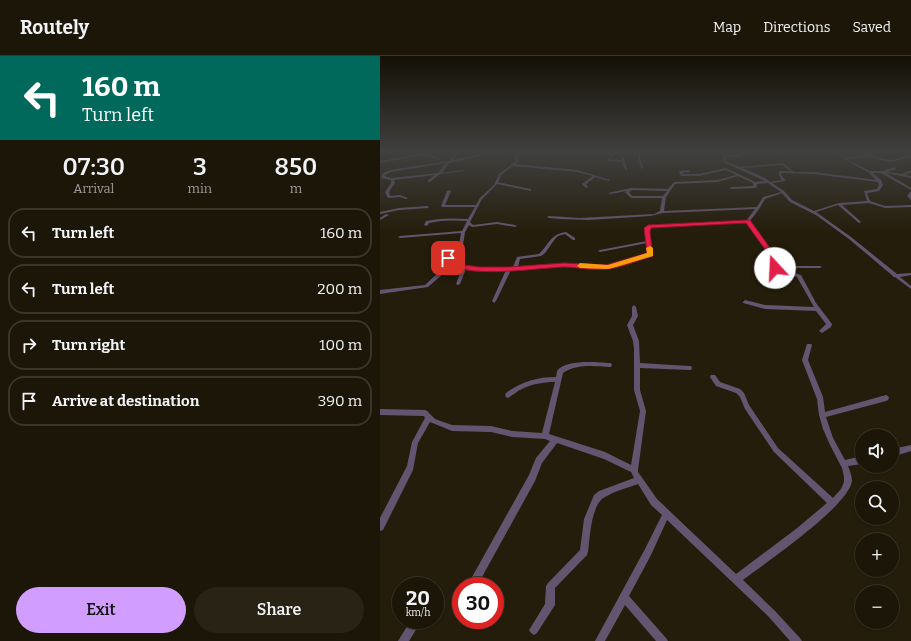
<!DOCTYPE html>
<meta charset="utf-8">
<style>
body{margin:0;font-family:Bitter,serif;background:#292316;color:#f1f3f6;height:100vh;display:flex;flex-direction:column;font-size:15px;white-space:nowrap}
*{box-sizing:border-box;margin:0}
p{font-size:13px;color:#a09f9c}
.icon{flex:none;width:22px;height:22px;fill:none;stroke:currentColor;stroke-width:2;stroke-linecap:round;stroke-linejoin:round}
.map{position:relative;flex:1;overflow:hidden}
.sheet{display:flex;flex-direction:column;background:#1c1608;width:380px}
.sheet>*{flex:none}
.banner{background:#00695c;color:#fff;overflow:hidden}
.controls{position:absolute;left:475px;top:373px;display:grid;gap:8px}
.controls a{display:grid;place-items:center;width:44px;height:44px;border-radius:50%;background:#1c1608;box-shadow:0 1px 3px #0004,0 0 0 1px #3a3529;font-size:20px}
.speed{position:absolute;left:12px;top:521px;display:flex;gap:8px;font-size:20px;font-weight:700;text-align:center}
.speed>*{display:grid;place-content:center;width:52px;height:52px;border-radius:50%;background:#1c1608;box-shadow:0 1px 3px #0004,0 0 0 1px #3a3529;line-height:1}
.speed small{font-size:10px;font-weight:400}
.speed .limit{border:6px solid #d22;background:#fff;color:#111}
.pin{position:absolute;display:grid;place-items:center;width:34px;height:34px;color:#fff;margin:-17px;border-radius:8px;box-shadow:0 2px 6px #0006}
.me{position:absolute;width:44px;margin:-22px;rotate:340deg;stroke-linejoin:round;filter:drop-shadow(0 0 3px #0008)}
.turn{display:flex;align-items:center;gap:14px;height:84px;padding:0 16px;font-size:18px}
.turn .icon{width:52px;height:52px;stroke-width:2.5}
.turn b{display:block;font-size:28px;line-height:34px}
.eta{display:flex;justify-content:space-evenly;align-items:center;height:68px;text-align:center}
.eta b{font-size:24px;font-weight:600;line-height:28px}
.button{display:flex;gap:8px;margin-top:auto;padding:8px 16px}
.button a{flex:1;height:46px;border-radius:24px;background:#d19dfe;color:#111;font-size:16px;font-weight:600;line-height:46px;text-align:center}
.button a+a{background:#292316;color:#f1f3f6}
ul{padding:0;list-style:none}
li{display:flex;align-items:center;gap:12px;height:50px;margin:0 8px 6px;padding:0 8px;border:2px solid #3a3529;border-radius:16px}
li div{flex:1}
li b{display:block;font-size:15px}
li em{font-style:normal}
header{display:flex;align-items:center;gap:24px;box-sizing:border-box;height:56px;padding:0 20px;background:#1c1608;border-bottom:1px solid #3a3529}
header strong{font-size:19px}
nav{display:flex;gap:22px;margin-inline-start:auto;font-size:14px}
main{display:flex;flex:1;min-height:0}
.map>svg:first-child{display:block}
.lines{fill:none;stroke-linecap:round;stroke-linejoin:round}
.minor{fill:#63556f;fill-rule:evenodd}
.route{fill:#e11d48;stroke:#92132f}
.slow{fill:#f59e0b}
</style>
<header>
<strong>Routely</strong>
<nav><a>Map</a><a>Directions</a><a>Saved</a></nav>
</header>
<main>
<section class="sheet">
<div class="banner">
<div class="turn"><svg class="icon" aria-label="left" viewBox="0 0 24 24"><path d="M17 20v-9H6M10 6l-5 5 5 5"/></svg><div><b>160 m</b>Turn left</div></div>
</div>
<div class="eta">
<div><b>07:30</b><p>Arrival</p></div>
<div><b>3</b><p>min</p></div>
<div><b>850</b><p>m</p></div>
</div>
<ul>
<li><svg class="icon" aria-label="left" viewBox="0 0 24 24"><path d="M17 20v-9H6M10 6l-5 5 5 5"/></svg><div><b>Turn left</b></div><em>160 m</em></li>
<li><svg class="icon" aria-label="left" viewBox="0 0 24 24"><path d="M17 20v-9H6M10 6l-5 5 5 5"/></svg><div><b>Turn left</b></div><em>200 m</em></li>
<li><svg class="icon" aria-label="right" viewBox="0 0 24 24"><path d="M7 20v-9h11M14 6l5 5-5 5"/></svg><div><b>Turn right</b></div><em>100 m</em></li>
<li><svg class="icon" aria-label="arrive" viewBox="0 0 24 24"><path d="M6 21V4h12l-3 4 3 4H6"/></svg><div><b>Arrive at destination</b></div><em>390 m</em></li>
</ul>
<div class="button"><a>Exit</a><a>Share</a></div>
</section>
<div class="map">
<svg width="531" height="585" viewBox="0 0 531 585">
<rect width="100%" height="100%" fill="#251d0b"/>
<g class="lines">
<path class="minor" d="M69,95h6l2,3 -4,6 43,-9h7l-54,12 -7,10 21,-3 1,1 -24,3 -10,8 -3,-1 8,-6 -41,5 1,3 -6,9 1,4 10,-1 8,3 -2,1 -6,-2 -12,1 -3,-6 6,-9v-3l-10,-2 2,-5 7,-3 59,-9 6,-7zM66,107l-8,10 -46,5 -8,-2 1,-1 6,-3z
M134,95h2l1,1 73,1 39,-2h24l-14,1 4,16 -1,1 -1,-1 -4,-15 -23,1 -4,5 12,1v-2h2l3,11 -1,1 -1,-1 -3,-7 -15,-1 4,-7 -21,1 -73,-1 1,7 -3,3 62,6 33,10 -1,1 -14,-4 -9,7 2,3 -2,1 -4,-4 11,-8 -16,-4 -64,-6 -12,9 -3,7 32,7h1v2l-34,-7 -15,15 -12,23 3,3 24,-3 18,3 2,1 -2,1 -18,-3 -25,3 -3,-2 -4,7 -2,13 -11,11 -3,4 16,6 14,2 34,-1 4,-10 22,-3c10,-9 11,-20 27,-22l9,6v2h-2l-8,-6 -7,2 -3,3 -10,14 -4,3 -21,3 -2,8 47,-3 41,2 43,-12 -2,-11 -47,9 -2,-1 2,-1 47,-9 -2,-13 4,-3 97,-4 9,-12 -92,4 -13,3 -61,4 -29,-1 -11,-1 -2,-1 2,-1 31,2 74,-4 6,-3 2,-13h-31l-6,-6 2,-1 -17,3 -2,-1 23,-5 37,1 6,-7 43,-2 19,-5 -10,-5 -27,6h-18l-2,-4c2,-2 9,-3 11,-1v1l-8,1 1,1h16l27,-6 29,14 10,-1 -40,-18 -3,-9 -4,-3h3l4,4h14l8,-4h4l-12,6h-14l2,5 13,5 43,-4 11,9h20l62,8 -8,-8 -26,-14 25,-3 -5,-1 1,-2 18,6 11,2 19,-5v2l-19,5 -12,-2 -9,-3 -25,2 24,12h13l12,-4 1,2 -9,3 15,2 9,-4v2l-6,3 6,1v2l-25,-5 25,15v2l-30,-17h-8l8,7 2,5 -4,6 -12,2 3,8 15,5 26,-1v2l-26,1 -16,-5 -27,2 18,16 1,1 -2,1 -21,-18 -22,7 35,25 46,37 14,-1v2l-11,2 11,9v3l-16,-12h-2v-1l-44,-37 -33,-24 -26,-13 -8,-9 -17,6 -6,10 -9,12 27,38v4l7,3h36l2,1 -2,1h-37l-6,-2v1l24,8 15,28 16,21 -1,3 -9,6 -3,-2 7,-7 -10,-13 -51,-2 -22,-6v-1l2,-2 20,5 49,2 -17,-30 -24,-8v-10l-25,-36 -97,4 -2,1v3l4,24 -1,1 -46,12 -41,-2 -54,4 -15,31 -2,2 -2,-2 14,-31h-27l-13,-1 -6,15 -2,1 -2,-1 6,-16 -14,-5 -5,11 -15,13 -48,7v-4l45,-5 14,-13 10,-18 10,-9 2,-12 -61,5 -2,-1 2,-1 62,-5 5,-10c-13,-1 -26,-1 -38,2l-2,3 -3,-1 2,-4c14,-3 28,-3 42,-2l7,-12h-33l-1,-1 6,-15 2,-1 2,1 -6,14h31l4,-7 14,-13 5,-11 17,-13zM402,109l9,6h-12v4l3,5 -12,2 -5,-4 -22,-10zM401,117l33,1 64,8 1,3 -2,4 -13,2 3,10 -28,2 -25,8 -22,-11 -8,-9 -12,-8 13,-2v-1l-4,-5zM358,120l15,7v3l-21,1 -2,1 1,1 24,-1 2,-1v-3l11,-1 13,9 -18,5 -6,10 -93,4 2,-14 9,-13 42,-2zM252,134l35,1 -4,5h-31l-3,-4z
M397,95h3l1,4h-2z
M457,95h2l2,5h-2z
M44,97l17,6 -1,1 -16,-5 -44,8v-2z
M530,136h1v8l-4,-4z
M47,150l2,1 -1,1 -29,2 -19,4v-2l19,-4z
M6,158l3,1 -9,5v-2z
M254,249l2,2 2,9 -5,9 6,16 1,22 49,3h2l1,2 -1,2h-2l-49,-2v22l6,21 -8,59v2l19,27 79,75 60,-45 31,-26 -53,-51 -29,-43 -5,-12 -4,-4 -20,-7 -6,-9 1,-2h4l5,7 20,7 4,4 5,12 29,43 55,50 8,-9 3,-7v-5l-2,-9 -12,-23 -7,-16 -4,-14 -2,-16 -15,-39 5,-16h4l1,1 -4,15 15,37 2,15 61,-17 2,1 1,2 -1,2 -2,1 -60,16 7,21 12,22 17,-4v8l-14,2c2,5 4,10 4,15 -4,26 -87,82 -109,99l32,31 25,27 2,3h-12l-21,-24 -102,-97 -16,35 -22,41 37,42 2,3h-12l-31,-36 -20,36h-10l50,-92 17,-34 -11,-10 -13,-21c-11,4 -23,7 -33,13 -14,7 -15,40 -17,55l-1,3 -32,33v17l-2,3 -16,25 -3,2 -3,-2 -2,-3 2,-3 14,-23 1,-18 2,-3 32,-33 4,-31 10,-24 5,-4 35,-13 -3,-6 -27,-13 -47,-16 -15,20 -7,18 -58,105h-10l62,-111 7,-17 14,-17 -5,-2 -33,-2 -21,-5 -39,-1 -22,-9 -12,21 -5,27 -30,60 -3,1v-13l27,-52 5,-24 13,-24 -1,-2 -44,-1v-6l45,1 2,1 8,8 17,6 39,1 21,5 30,2 13,-51c-12,0 -23,2 -33,7 -5,2 -9,6 -14,9l-2,-1 -1,-2 1,-2c15,-11 31,-16 50,-16 0,0 1,-5 1,-6 8,-12 40,-9 52,-8h2l1,2 -1,2h-2c-16,-1 -33,-3 -46,6l-14,61 56,18 26,13 9,-54 -6,-21v-41l-1,-8 -6,-16 5,-9v-9z
M531,389v6l-19,6v-8z
M31,564h11l-13,21h-11z"/>
</g>
<linearGradient id="sky" x2="0" y2="1"><stop stop-color="#141006"/><stop offset="0.54" stop-color="#40403f"/><stop offset="1" stop-color="#40403f" stop-opacity="0"/></linearGradient>
<rect width="531" height="177" fill="url(#sky)"/>
<path class="route" d="M368,164h2l28,39v10h-5l-1,-10 -26,-36 -95,5 -1,4 3,24c-15,4 -31,12 -47,13 -14,2 -28,-2 -42,-2 -28,1 -100,13 -120,-6v-3l4,-3 2,1 1,4 14,5 14,2h30l55,-4 42,2 41,-12 -3,-25 4,-3z"/>
<path class="slow" d="M270,190l3,2v8l-44,13 -29,-1 -3,-2 3,-3 28,2 39,-12 -1,-5z"/>
</svg>
<div class="controls">
<a><svg class="icon" aria-label="sound" viewBox="0 0 24 24"><path d="M4 9h4l5-4v14l-5-4H4zM17 9q2 3 0 6"/></svg></a>
<a><svg class="icon" aria-label="search" viewBox="0 0 24 24"><circle cx="10" cy="10" r="6"/><path d="M15 15l6 6"/></svg></a>
<a>+</a>
<a>−</a>
</div>
<div class="speed"><div>20<small>km/h</small></div><div class="limit">30</div></div>
<div class="pin" style="left:68px;top:202px;background:#d93025"><svg class="icon" aria-label="arrive" viewBox="0 0 24 24"><path d="M6 21V4h12l-3 4 3 4H6"/></svg></div>
<svg class="me" style="left:395px;top:212px" viewBox="-20 -20 40 40"><circle r="19" fill="#fff"/><path d="M0-13L10 11 0 6-10 11z" fill="#e11d48"/></svg>
</div>
</main>
